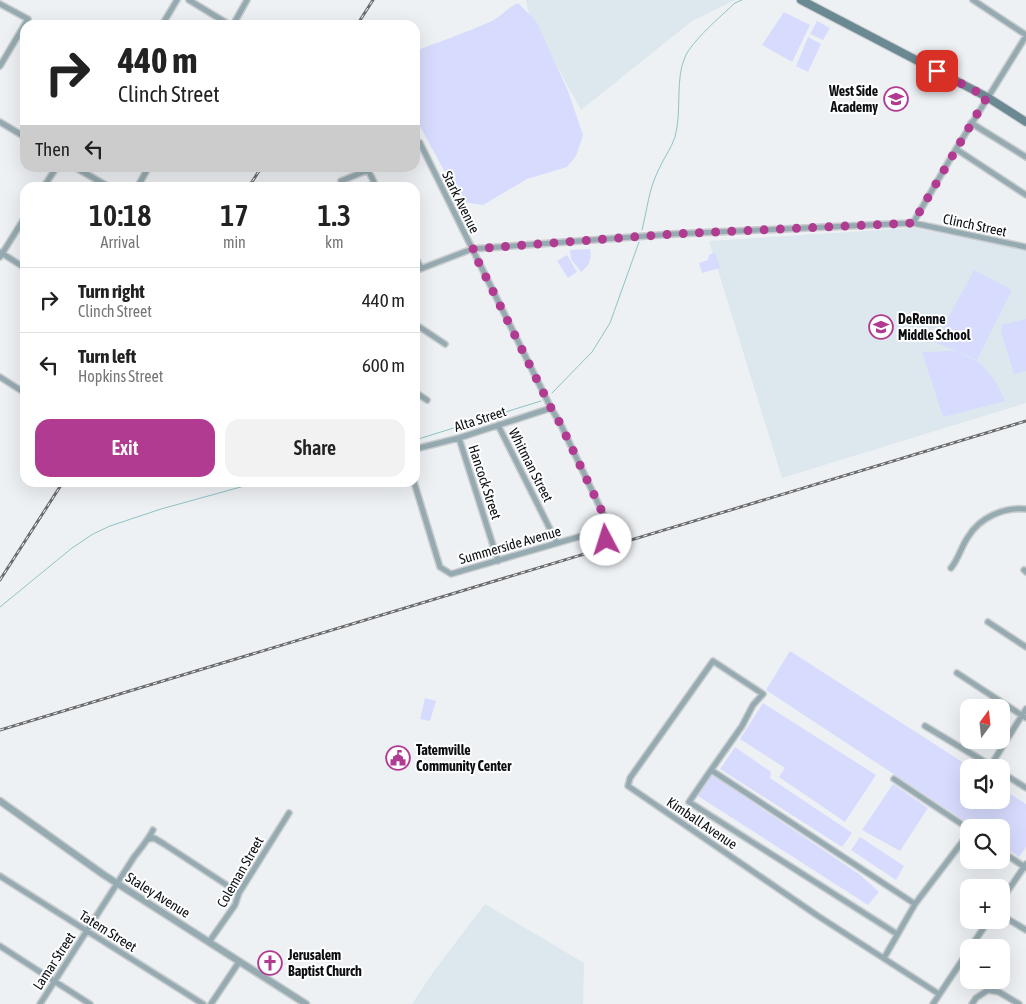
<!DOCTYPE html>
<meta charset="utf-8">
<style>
body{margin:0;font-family:"Asap Condensed",sans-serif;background:#f2f2f2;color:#222;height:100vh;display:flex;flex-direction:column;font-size:19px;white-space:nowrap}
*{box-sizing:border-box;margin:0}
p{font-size:16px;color:#767676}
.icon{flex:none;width:28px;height:28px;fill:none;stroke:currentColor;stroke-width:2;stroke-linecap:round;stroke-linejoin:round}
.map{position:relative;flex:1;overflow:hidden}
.panel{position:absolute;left:20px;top:182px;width:400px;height:305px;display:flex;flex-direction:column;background:#fff;border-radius:15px;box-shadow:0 5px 20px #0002}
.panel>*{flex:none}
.top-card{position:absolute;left:20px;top:20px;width:400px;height:152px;border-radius:15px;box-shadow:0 5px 20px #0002;background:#fff;color:#222;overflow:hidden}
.needle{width:32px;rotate:15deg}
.fabs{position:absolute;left:960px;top:699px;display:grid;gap:10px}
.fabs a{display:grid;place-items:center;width:50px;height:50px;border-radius:10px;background:#fff;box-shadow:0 5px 20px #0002;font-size:25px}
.pin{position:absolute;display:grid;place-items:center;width:42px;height:42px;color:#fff;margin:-21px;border-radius:10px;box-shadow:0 2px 8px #0006}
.me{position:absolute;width:55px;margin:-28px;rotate:355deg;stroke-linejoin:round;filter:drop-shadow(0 0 4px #0008)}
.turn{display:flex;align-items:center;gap:18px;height:105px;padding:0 15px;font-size:22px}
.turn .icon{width:65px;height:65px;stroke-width:2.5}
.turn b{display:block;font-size:35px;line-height:42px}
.then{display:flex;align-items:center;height:48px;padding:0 15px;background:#0003;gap:10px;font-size:19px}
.eta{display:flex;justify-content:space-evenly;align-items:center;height:85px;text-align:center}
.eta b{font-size:30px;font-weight:600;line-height:35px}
.cta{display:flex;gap:10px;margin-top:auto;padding:10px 15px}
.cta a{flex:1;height:58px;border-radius:15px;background:#b23b92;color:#fff;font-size:20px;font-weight:600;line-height:58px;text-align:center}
.cta a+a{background:#f2f2f2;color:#222}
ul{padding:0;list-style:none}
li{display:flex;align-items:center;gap:15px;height:65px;padding:0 15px;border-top:1px solid #e0e0e0}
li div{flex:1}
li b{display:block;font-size:19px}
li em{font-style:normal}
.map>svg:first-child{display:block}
.built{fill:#dce7ee}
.green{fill:#d7dbfd}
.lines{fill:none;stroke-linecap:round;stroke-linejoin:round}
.stream{stroke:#8ec3c4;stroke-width:1}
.minor-casing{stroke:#cacdcf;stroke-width:8}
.tertiary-casing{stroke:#cacdcf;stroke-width:9}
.secondary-casing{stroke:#cacdcf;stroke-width:10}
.minor{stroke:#96abb1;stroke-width:5}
.tertiary{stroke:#96abb1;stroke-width:6}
.secondary{stroke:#6a8992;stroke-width:8}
.rail-casing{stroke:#6b6c6e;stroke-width:3}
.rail{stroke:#fdfeff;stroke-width:1;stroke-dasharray:4;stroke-linecap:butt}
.route{stroke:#b23b92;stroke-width:9;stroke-dasharray:0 16.2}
.labels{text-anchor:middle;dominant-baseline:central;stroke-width:4;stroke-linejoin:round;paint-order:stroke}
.poi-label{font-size:14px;font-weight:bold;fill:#0d0e0f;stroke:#fdfeff;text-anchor:start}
.street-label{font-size:14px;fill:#0d0e0f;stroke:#fdfeff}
</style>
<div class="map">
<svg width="1026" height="1004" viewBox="0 0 1026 1004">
<rect width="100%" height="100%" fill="#eef1f4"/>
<path class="built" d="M526,0h209l-43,21 -111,89 -52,-95z
M913,228l113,23v152l-244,75 -73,-237z
M485,904l99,59 -1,41h-171l22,-33z"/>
<path class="green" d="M518,3l18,18 32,70 15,44 -7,21 -9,11 -40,12 -44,26 -20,-3 -11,-17 -37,-68v-66c26,-10 52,-19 77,-30 10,-5 16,-14 26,-18z
M784,12l26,13 -18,37 -30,-17z
M817,21l13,7 -7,12 -13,-6z
M808,37l13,7 -13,28 -12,-6z
M590,249c2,11 -1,17 -9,23l-10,-13 -1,-9z
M715,252l5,16 -18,5 -3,-10 9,-3 1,-5z
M567,255l10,17 -9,6 -11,-17z
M974,270l38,20 -35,70 -42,-18z
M1026,319v52l-12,3 -13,-43 1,-6z
M954,351l25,11 17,20 9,19 -62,16 -21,-65z
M790,651l180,116 -1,1v32h32v-12l25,16v43l-7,10 -18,-12v-17l-27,-1 -208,-137z
M425,698l11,3 -6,20 -10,-2z
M763,703l113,72 -31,47 -66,-45 6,-9 -45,-29z
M735,747l36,25 -1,6 82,55 -10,14 -122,-78z
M712,775l147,99 20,18 -11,13 -170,-109z
M893,784l35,24 -28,43 -38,-21z
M860,837l44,29 -8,14 -45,-30z"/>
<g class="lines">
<path class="stream" d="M642,230c5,-20 7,-41 16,-59 5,-12 13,-22 17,-34 7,-25 0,-58 10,-80 7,-16 36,-41 50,-54l7,-3
M552,393l40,-41 18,-29 29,-81
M415,440l126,-39
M0,607l72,-59 21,-14 17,-8 51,-17 87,-24"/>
<g class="minor-casing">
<path id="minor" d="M189,0l41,25
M973,0l53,35
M0,4l28,15 -28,47
M162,25l15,-25
M233,25l14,-25
M0,122l25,15
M971,123l55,34
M415,146l5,-3 131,265 10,17 45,95 -2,7 2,13
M956,149l70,46
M76,168l35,20
M367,168l10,20
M341,181l32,-13
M43,188l13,-20
M137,188l11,-20
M913,223l43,-74 70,-113
M0,252l25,16
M0,257l25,-40
M415,257l6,11
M415,271l57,-22 201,-15 240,-11 113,24
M415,324l30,20
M0,377l25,16
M415,392l12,8
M498,425l59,118
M459,438l39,123
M415,449l44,-11 92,-30
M414,482l26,85 11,7 148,-43 5,-4
M951,568c8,-10 10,-21 17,-31 12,-20 36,-30 58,-28
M1024,570l2,2
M988,622l38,25
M957,673l69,45
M925,726l70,42
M991,765l35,-56
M711,770l-22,32 208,132
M1001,772l25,16
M894,779l75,50
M149,839l5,-1 10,6 75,49
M1001,851l25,17
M0,876l203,128
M1001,901l25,-37
M915,904l-204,-134 31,-44 11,-21 10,-11 -50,-33 -83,117 -2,8 190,130 121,78
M1001,915l25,15
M209,942l26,-37 4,-12 50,-80
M0,946l90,58
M970,948l19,-28
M884,958l31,-54 54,-71
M40,1004l94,-147c7,-9 14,-17 19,-27
M211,1004l28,-42
M933,1004l36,-54
M972,1004l4,-6 12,-8 11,2 20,12"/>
</g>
<g class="tertiary-casing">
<path id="tertiary" d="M0,801l104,74 202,129"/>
</g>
<g class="secondary-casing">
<path id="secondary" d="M801,0l186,97 39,25"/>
</g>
<use href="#minor" class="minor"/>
<use href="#tertiary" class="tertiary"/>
<use href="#secondary" class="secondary"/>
<g class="rail-casing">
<path id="rail" d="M357,25l16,-25
M248,188l13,-20
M0,580l63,-98
M0,730l1026,-309"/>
</g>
<use href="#rail" class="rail"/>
</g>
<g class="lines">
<path class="route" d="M606,540l-2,-13 2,-7 -45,-95 -10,-17 -79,-159 201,-15 240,-11 74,-126 -50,-26"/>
</g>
<defs>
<g id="school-ring" transform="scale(1.25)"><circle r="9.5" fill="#fdfeff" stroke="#b23b92" stroke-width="1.5"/><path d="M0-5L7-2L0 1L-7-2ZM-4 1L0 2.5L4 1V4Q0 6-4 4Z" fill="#b23b92"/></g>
<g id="civic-ring" transform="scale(1.25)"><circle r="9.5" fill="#fdfeff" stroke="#b23b92" stroke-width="1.5"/><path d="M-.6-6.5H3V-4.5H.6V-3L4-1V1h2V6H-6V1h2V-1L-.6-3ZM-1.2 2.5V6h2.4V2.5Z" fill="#b23b92"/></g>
<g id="church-ring" transform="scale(1.25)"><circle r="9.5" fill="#fdfeff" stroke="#b23b92" stroke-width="1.5"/><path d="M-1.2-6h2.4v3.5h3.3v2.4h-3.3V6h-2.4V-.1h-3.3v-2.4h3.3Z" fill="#b23b92"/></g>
</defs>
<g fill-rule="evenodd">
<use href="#school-ring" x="896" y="99"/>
<use href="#school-ring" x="881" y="327"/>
<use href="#civic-ring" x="398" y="758"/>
<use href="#church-ring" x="270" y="963"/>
</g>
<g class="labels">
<g class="poi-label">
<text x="878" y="91" text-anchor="end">West Side<tspan x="878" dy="16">Academy</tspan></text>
<text x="898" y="319">DeRenne<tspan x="898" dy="16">Middle School</tspan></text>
<text x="416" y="750">Tatemville<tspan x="416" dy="16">Community Center</tspan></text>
<text x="288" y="955">Jerusalem<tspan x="288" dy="16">Baptist Church</tspan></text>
</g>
<g class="street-label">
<text transform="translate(461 202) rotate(64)">Stark Avenue</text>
<text transform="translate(975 225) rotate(12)">Clinch Street</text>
<text transform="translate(480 419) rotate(-18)">Alta Street</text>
<text transform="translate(531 465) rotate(63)">Whitman Street</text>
<text transform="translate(485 482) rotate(72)">Hancock Street</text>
<text transform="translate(510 545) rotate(-16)">Summerside Avenue</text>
<text transform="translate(702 823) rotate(34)">Kimball Avenue</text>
<text transform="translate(240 872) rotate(-60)">Coleman Street</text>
<text transform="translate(158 895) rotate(32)">Staley Avenue</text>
<text transform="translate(108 931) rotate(32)">Tatem Street</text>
<text transform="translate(54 961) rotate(-57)">Lamar Street</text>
</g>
</g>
</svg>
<div class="fabs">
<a><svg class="needle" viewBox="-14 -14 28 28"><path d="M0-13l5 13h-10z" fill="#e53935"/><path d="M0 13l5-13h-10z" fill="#767676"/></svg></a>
<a><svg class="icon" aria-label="sound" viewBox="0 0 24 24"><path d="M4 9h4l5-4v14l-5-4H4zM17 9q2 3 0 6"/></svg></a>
<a><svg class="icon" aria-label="search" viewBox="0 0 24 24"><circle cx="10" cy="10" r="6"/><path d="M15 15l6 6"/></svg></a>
<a>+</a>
<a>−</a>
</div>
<div class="pin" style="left:937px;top:71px;background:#d93025"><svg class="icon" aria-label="arrive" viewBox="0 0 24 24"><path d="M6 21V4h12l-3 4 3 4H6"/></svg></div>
<svg class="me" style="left:606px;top:540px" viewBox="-20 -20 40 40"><circle r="19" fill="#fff"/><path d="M0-13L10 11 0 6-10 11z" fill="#b23b92"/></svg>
<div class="top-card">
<div class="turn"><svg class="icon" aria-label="right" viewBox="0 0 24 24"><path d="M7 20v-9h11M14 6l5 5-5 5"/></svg><div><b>440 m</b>Clinch Street</div></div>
<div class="then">Then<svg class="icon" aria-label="left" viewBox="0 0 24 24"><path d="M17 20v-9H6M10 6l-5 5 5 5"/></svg></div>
</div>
<section class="panel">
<div class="eta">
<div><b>10:18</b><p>Arrival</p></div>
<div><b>17</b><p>min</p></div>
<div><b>1.3</b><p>km</p></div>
</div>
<ul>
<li><svg class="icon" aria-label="right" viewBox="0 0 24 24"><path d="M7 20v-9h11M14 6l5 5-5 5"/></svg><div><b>Turn right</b><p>Clinch Street</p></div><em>440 m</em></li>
<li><svg class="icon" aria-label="left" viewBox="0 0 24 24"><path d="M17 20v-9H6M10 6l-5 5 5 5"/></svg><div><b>Turn left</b><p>Hopkins Street</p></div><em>600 m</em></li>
</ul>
<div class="cta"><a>Exit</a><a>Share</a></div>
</section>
</div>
